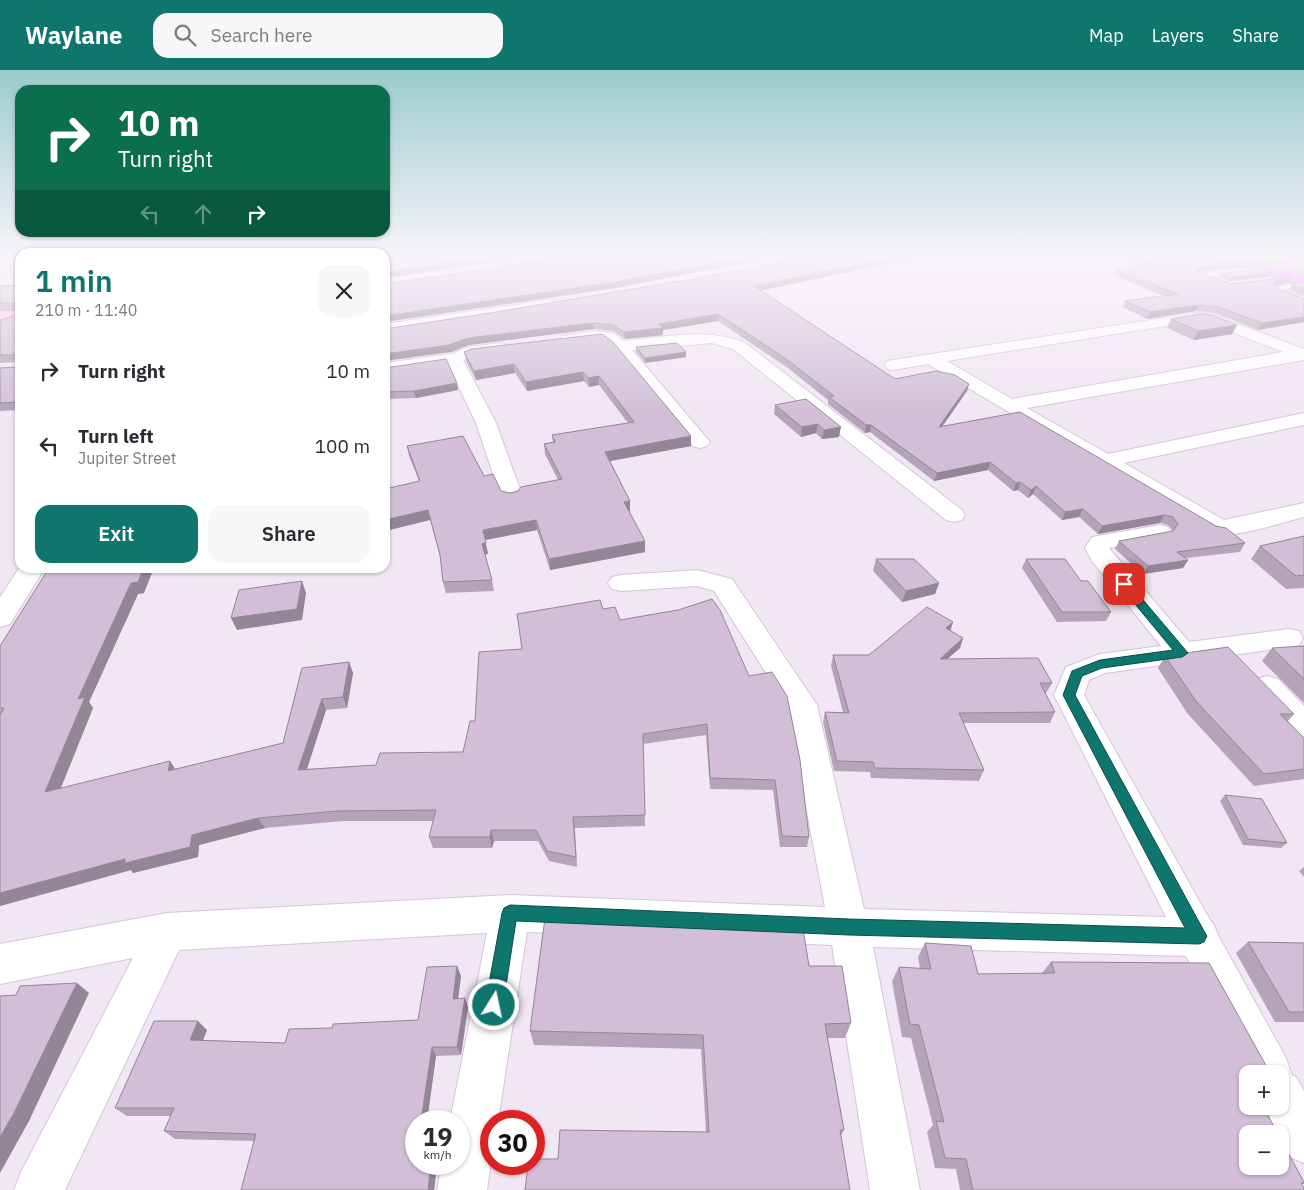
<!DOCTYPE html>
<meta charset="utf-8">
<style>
body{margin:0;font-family:"IBM Plex Sans",sans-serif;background:#f7f7f7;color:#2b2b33;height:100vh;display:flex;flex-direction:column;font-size:19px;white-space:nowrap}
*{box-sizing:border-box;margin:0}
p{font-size:16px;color:#7c7c81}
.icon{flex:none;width:28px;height:28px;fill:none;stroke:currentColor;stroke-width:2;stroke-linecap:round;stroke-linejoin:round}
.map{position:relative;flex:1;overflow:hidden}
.sheet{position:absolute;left:15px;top:178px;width:375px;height:325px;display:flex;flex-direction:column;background:#fff;border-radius:15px;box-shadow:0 1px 4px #0004}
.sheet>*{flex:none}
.hud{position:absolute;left:15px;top:15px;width:375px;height:152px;border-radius:15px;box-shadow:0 1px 4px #0004;background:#0b6e4f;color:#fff;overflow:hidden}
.fabs{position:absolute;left:1239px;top:995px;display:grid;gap:10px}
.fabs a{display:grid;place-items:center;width:50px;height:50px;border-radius:10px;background:#fff;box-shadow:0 1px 4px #0004;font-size:25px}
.speed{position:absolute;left:405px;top:1040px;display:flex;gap:10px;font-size:25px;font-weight:700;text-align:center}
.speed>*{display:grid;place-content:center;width:65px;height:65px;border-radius:50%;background:#fff;box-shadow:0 1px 4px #0004;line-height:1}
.speed small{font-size:12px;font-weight:400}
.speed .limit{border:8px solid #d22;background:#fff;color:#111}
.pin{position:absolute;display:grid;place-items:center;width:42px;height:42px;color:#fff;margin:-21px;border-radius:10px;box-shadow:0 2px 8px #0006}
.me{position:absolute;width:55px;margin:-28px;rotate:10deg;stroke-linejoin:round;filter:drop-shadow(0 0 4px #0008)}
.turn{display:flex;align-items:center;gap:18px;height:105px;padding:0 20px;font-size:22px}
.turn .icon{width:65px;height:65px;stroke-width:2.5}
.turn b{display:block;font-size:35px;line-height:42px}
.lanes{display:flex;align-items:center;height:48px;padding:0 20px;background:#0003;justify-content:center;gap:25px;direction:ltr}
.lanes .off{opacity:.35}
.round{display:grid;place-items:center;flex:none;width:52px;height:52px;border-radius:15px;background:#f7f7f7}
.head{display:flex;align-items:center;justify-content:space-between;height:85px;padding:0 20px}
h1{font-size:30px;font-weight:600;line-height:38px;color:#0f766e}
.cta{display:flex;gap:10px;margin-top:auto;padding:10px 20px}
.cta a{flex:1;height:58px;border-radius:15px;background:#0f766e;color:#fff;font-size:20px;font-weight:600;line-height:58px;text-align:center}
.cta a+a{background:#f7f7f7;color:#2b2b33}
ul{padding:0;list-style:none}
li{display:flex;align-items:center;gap:15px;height:75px;padding:0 20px}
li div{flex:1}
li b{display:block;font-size:19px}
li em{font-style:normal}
header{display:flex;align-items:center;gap:30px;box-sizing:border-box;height:70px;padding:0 25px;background:#0f766e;color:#fff}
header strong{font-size:24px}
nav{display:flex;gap:28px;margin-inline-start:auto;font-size:18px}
.search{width:350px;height:45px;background:#f7f7f7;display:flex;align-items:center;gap:12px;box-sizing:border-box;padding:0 18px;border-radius:15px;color:#7c7c81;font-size:19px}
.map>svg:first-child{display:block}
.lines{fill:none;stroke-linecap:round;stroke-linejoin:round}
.service-casing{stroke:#d6c3d9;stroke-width:3}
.minor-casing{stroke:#d6c3d9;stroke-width:2}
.secondary-casing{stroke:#d69ddc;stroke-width:2}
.trunk-casing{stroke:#bd38dc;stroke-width:2}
.service{fill:#fff;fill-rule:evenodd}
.minor{fill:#fff;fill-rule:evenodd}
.secondary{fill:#fac5fe;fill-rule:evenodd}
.trunk{fill:#ec7efc;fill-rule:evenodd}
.path-bridge{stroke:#b99ac0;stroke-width:2;stroke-dasharray:1 1;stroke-linecap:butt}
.wall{fill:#b5a4b9}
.shaded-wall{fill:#938696}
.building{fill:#d2bfd7;stroke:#938696}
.route{fill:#0f766e;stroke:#0a4d48}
</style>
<header>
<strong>Waylane</strong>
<div class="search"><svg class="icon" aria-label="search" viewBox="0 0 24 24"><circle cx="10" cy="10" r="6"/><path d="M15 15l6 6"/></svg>Search here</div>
<nav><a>Map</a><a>Layers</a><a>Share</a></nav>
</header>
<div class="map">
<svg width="1304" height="1120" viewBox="0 0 1304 1120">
<rect width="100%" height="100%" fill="#f1e6f3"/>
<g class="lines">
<g class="service-casing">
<path id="service" d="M509,187h9l8,7 -7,2z
M1259,196l4,2 -1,2 -52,7 8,4 -4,2 -18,-7 4,-2z
M1304,211v4l-22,5 22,8v6l-30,-11 -2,-4z"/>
</g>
<g class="minor-casing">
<path id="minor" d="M785,187h24l-6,4 -72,15 -7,-4 2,-3z
M548,230l5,1 2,3 -2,3 -168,27v-10z
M1196,243l18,2 90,34v11l-277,48 81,46 196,-41v12l-180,38 100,57 80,-17v14c-25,6 -67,22 -92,16l-284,-169 -35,6 -6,-1 -2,-4 2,-4 6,-1zM1196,251l11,1 76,30 -271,47 -65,-38z
M594,261l19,2 11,8c40,-4 83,-14 121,2l217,167 3,5 -3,5 -8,2 -8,-2 -213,-171 -21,-6 -80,7 78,92 -3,4 -7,2 -7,-2 -78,-97 -12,-8 -35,3 -6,-2 -2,-3 2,-3z
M501,273l6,2 2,3 -2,3 -35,5 -9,4 33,63 26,72 -3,5 -8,2 -8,-2 -3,-5 -24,-72 -28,-59 -63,9v-10l66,-9 18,-7z
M1160,455l8,2 4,5 -4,5 -59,11 80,94 100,-13 10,2 4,7 -4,7 -10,2 -184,26 -16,7 -5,15 127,227 2,1 6,14 67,121 6,17 4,2 8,14v72l-17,-7 -7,-14v-8h-4l-14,-28h18v-32h-32v3l-62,-121 -313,-9 47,243h-50l-38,-245 -305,-13 -29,189h-7v41l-4,28h-50l5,-26h17v-43h-9l37,-188 -308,17 -114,240h-51l7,-18 112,-214 -133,26v-40l167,-31 343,-18 315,12 -38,-201 -73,-115 -17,-5 -76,5 -9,-2 -4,-6 4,-6 9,-2 76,-5 35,9 85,126 47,204 302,8 -112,-222 12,-28 34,-13 61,-8 -69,-85 -7,-13 7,-11z
M20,497l25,1 -35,56 -10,3v-30z
M1267,606l11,3 26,27v31l-11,-4 -37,-38 -4,-8 4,-8z"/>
</g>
<g class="secondary-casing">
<path id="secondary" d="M546,187h29l-6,4 -48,8 -6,-4 1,-3z
M0,241h20v8h-20z"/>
</g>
<g class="trunk-casing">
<path id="trunk" d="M1219,187h19l66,21v8l-83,-26z"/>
</g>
<use href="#service" class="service"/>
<use href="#minor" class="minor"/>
<use href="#secondary" class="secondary"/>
<use href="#trunk" class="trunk"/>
<path class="path-bridge" d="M1229,189l17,-2"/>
</g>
<path class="wall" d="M921,187h22l-14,3z
M1118,187h108l14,4 -3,6 -37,5 31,12 57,-1 -13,3 1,2 28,11v23l-46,8 -43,-17 -19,-2 -49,8 -24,-12 2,-6 39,-5 -51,-21 3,-5 25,-4z
M1244,187h60v19z
M1270,203l-2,4 -39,4 -10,-3 1,-4z
M1304,212v14l-15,-6 3,-6z
M20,215v125l-20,1v-43l17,-1v-5l-17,1v-42l17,-7v-4h-17v-24z
M761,220l134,89 74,5 -2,7 -25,35 303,117 -5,9 -54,6 2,2 -5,8 -40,6 -28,-25 4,-8 54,-10 -5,-6 -8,-2 -62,11 -19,-17 -17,3 -29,-26 -5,4 -10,-8 -5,1 -25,-21 -54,11 -64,-49 -5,1 -37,-29v-4l-40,-32 -70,-47 -55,9v5l-38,4 -12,-8 -19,-2 -125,16 -18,7 -66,-23z
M1171,249l61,15 -38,6 -27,-12z
M602,264l89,112 -81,15 20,40v10h-1l16,30v11l-95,18 -13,-40 -52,10 3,14h-3l7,26 2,11 -48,2 -3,-11 -2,-24 -11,-38 -45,11v-42l34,-8 -10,-25 -2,-10 77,30 17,15 9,2 48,-13 -13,-26 -1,-10 9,-2 -1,-7 76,-12 -29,-38 -10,2 -5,-6 -57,10 -12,-18 -39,7 -10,-19 -2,-9z
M636,277l50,10 -41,6 -9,-11z
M385,298l73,22 -42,8 -31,1z
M806,329l33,38 -17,2 -6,-6 -15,4 -27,-23 1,-9z
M1304,466v52l-18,1 -35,-30 9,-13z
M876,489l63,24 -4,11 -33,8 -29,-31z
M1026,489l55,22 30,31 -5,9 -49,1 -35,-54z
M49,498l95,25 -6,1 -49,108 4,6 -32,80 114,-19 108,-26 66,-81 4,11 -6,35 -21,2 -19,59 69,-4 87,-13 12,-31 47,-72 81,-40 17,11 58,-10 131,227 -2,10h-27l-7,-57 -63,-1 -4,-54 -63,9 2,82 -70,2 2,39 -28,-6 -11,-20h-44l-2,7h-59l-4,-11 4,-16h-90l-78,7 -66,17 -1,12 -65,16 -2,-3 -131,36v-260z
M953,552l-3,9 13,7 -3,10 -13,11 105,24 -6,10h-1l10,19 -5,11h-87l21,47 -5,11 -108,-3 -1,-6 -36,-1 -11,-49 2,-10h18l-12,-46 2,-11h36z
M1304,576v57l-42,-42 10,-13z
M1165,586l129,58 -6,7 16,17v41l-50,7 -67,-73 -29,-45z
M1225,725l62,48 -6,5 -38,-3 -23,-44z
M1304,797v10l-5,-6z
M1248,872l56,1v79h-29l-39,-69z
M925,873l53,31 64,-1 9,-11 217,107 -7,5h-13v32l56,78h-2l2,6h-344l-4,-21 -21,-1 -8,-36 6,-7 -22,-87 -9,-1 -10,-56 7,-14 21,2 -2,-12z
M457,896l4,10 -3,22 10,9 -7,48 -25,1 -9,65h-11v43h21l-3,26 -180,-49 -79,-2 -11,-8 7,-15h-44l-12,-8 92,-78 -4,10 82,3 47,-15 86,-8z
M809,896l42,57 -6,15h-17l16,92 -3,5 -283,24 148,-27 -5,-83 -167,-4 -4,-14z"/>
<path class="shaded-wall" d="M490,187h19l1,3 -125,18v-6z
M747,187h28l-159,31 -231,34v-6z
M895,187h26l-167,35v-6z
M930,187h13l-14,3z
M1240,191l-3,6 -37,5 -3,-1 5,-5z
M1270,203l-2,4 -39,4 2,-4z
M1291,207l-3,6 -16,4 3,-6z
M1199,235l-3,6 -49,8 3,-7z
M718,244v7l-55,9v5l-38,4 -1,-7 35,-8z
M1304,247v5l-46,8 4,-7z
M593,253l1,6 -125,16 -18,7 -66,9v-7l83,-16z
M1237,255l-5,9 -38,6 4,-9z
M686,282v5l-41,6v-5z
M514,294l1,9 -39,7 -2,-9z
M583,302l1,9 -57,10 -1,-9z
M599,306v9l-10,2 -1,-9z
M457,313l1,7 -42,8 -2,-7z
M969,314l-2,7 -30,43 2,-7z
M818,354l-2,9 -15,4 1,-10z
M866,355h5l-1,7 -5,1z
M841,357l-2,10 -17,2 2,-9z
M691,366v10l-86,16v-10z
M990,392l-2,8 -54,11 3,-8z
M1020,412l-2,8 -5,1 3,-8z
M1036,416l-3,8 -5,4 3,-8z
M630,431v10l-5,1 -1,-10z
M1083,439l-4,8 -17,3 3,-8z
M428,440l2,10 -45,11v-11z
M1164,445l-4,8 -62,11 4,-8z
M536,450l1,10 -52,10 3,14 -4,1 -2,-11 1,-14z
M645,471v11l-95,18 -1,-11z
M1188,490l-5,8 -40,6 5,-8z
M144,498h10l-10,25 -6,1 -49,108 4,6 -38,94 -10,-10 33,-93 53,-116z
M302,511l4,12 -4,27 -65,10 -6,-12z
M939,513l-4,11 -33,8 4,-11z
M953,552l-3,10 -4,-4z
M963,568l-3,10 -24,21 4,-10z
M349,592l4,11 -6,35 -4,-11z
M322,629l4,11 -23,71 -5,-11z
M170,691l7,11 -9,-1z
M258,748l7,10 -66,17 -1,12 -65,16 -2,-3 -131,36v-13l192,-58z
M491,760l3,11 -2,7 -2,-11z
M457,896l4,10 -4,32 -4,-9z
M77,913l12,10 -60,128 -29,52v-36z
M465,928l3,9 -7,48 -4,-8z
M198,951l9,9 -7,18 -10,-8z
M432,977l4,9 -9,65h-6z
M431,1094h6l-3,26h-6z"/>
<path class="building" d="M385,187h105l-105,15z
M569,187h178l-131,25 -231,34v-32z
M804,187h91l-141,29 141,93 41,-8 19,4 14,9 -30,43 81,-15 196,114 10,2 19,15 -68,9 11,8 -40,6 -29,-25 54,-10 5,-7 -5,-7 -9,-2 -62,11 -19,-17 -18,3 -29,-26 -5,4 -11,-8 -4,1 -26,-21 -53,11 -66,-48h-5l-37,-28 5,-1 -45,-35 -71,-47 -59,10 4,4 -39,4 -11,-7 -20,-2 -125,15 -19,7 -64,9v-25l105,-16 209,-35z
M1135,187h91l14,4 -38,5 -5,5 34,13 59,-7h1l-16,4 -2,3 3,4 28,11v18l-42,6 -44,-16 -19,-2 -49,7 -25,-11 53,-7 -62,-24 38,-6z
M1265,187h39v13z
M1258,199l12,4 -39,4 -11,-3z
M1304,212v7l-12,-5z
M20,215v117l-20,1v-35l17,-1v-12h-17v-34l17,-7 1,-11h-18v-17z
M1200,244l11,1 26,10 -39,6 -27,-12z
M602,264l11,8 78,94 -86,16 25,49 -6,1 21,39 -96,18 -13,-39 -53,10 3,13 -4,1 10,36 -49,2 -3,-27 -12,-45 -43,10v-31l35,-8 -13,-35 56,-10 21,40 9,-2 8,17 9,2 8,-2 3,-4 41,-8 -18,-35 11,-2 -3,-7 82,-13 -35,-46 -11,2 -5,-6 -57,10 -12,-18 -40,7 -10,-19 7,-3z
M677,273l9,9 -41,6 -9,-11z
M446,289l11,24 -43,8 -29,1v-24z
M806,329l35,28 -17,3 -6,-6 -16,3 -27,-22z
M1304,466v39l-8,1 -36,-30z
M876,489h38l25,24 -33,8z
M1026,489h39l16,22h7l23,31h-49z
M49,498h95l-6,14 -7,1 -53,116 7,-2 -40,95 125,-31 -2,10 115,-28 19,-75 47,-6 -6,35 -21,2 -24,71 78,-5 4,-12 83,-1 7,-31h5l4,-69 43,-3 -5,-35 83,-14 3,9 12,-2 5,13 58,-10 34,-11 8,11 29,66 23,-4 15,24 13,64 9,77 -27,-1 -7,-56 -65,-2 -3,-54 -64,10 2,81 -72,2 3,40 -29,-6 -11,-21h-45l-1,7h-61l7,-27 -98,1 -80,7 -66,17 -2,12 -65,16v-4l-125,34v-178l4,-7h-4v-62z
M302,511l-5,28 -66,9 8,-28z
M927,537l26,15 -7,6 17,10 -23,21 98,-1 14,25h-12l15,29 -96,1 25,57 -109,-2 -2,-6 -36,-1 -12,-49 24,1 -16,-58h36z
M1304,576v33l-32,-31z
M1228,577l66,67h-14l24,24v31l-40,5 -68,-73 -31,-45z
M1225,725l37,4 25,44 -39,-4z
M545,848l258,11 6,37h33l9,57 -26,1 19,106h-4l10,60h-325l3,-26h6v-5h24l2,-29 149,2 -6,-97 -173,-4z
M1248,872l56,1v69h-15z
M925,873l46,3 7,28 77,-1 -4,-11 158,1 59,106h-25l5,8v29h15l15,28h-30v32h32v-28l24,44v1h-3l3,5v2h-331l-7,-31 -21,-1 -9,-37 8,1 -25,-97 -9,-1 -11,-57 32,2z
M457,896l-4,33 12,-1 -8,49h-25l-11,74h-5v43h15l-3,26h-187l15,-56 -92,-3 10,-23h-59l39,-87h44l-8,19 95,3 4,-14 43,-1 1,-4 85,-4 9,-53z
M77,913l-63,130 -14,24v-141l16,-1 4,-9z"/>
<linearGradient id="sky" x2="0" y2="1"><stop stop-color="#9cc"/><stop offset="0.54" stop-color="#f9f4fa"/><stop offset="1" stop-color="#f9f4fa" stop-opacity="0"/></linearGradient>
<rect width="1304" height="344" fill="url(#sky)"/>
<path class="route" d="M1124,511l4,1 60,71 -6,4 -80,11 -20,8 -7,19 129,236 3,5 -3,6 -5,2 -350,-9 -333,-14 -13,84 -3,6 -6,3 -6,-3 -3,-6 17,-92 2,-5 6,-3 339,14 336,9 -122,-233 9,-24 28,-11 73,-10 -53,-64 -1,-2 1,-2z"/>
</svg>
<div class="fabs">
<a>+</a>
<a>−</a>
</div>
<div class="speed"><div>19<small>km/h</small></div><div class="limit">30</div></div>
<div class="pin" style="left:1124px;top:514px;background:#d93025"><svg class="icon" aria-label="arrive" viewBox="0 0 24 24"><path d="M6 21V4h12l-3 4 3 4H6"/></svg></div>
<svg class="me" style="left:494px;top:935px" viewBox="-20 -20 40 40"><circle r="17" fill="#0f766e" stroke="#fff" stroke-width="3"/><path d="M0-11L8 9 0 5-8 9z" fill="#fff"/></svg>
<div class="hud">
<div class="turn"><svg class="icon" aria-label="right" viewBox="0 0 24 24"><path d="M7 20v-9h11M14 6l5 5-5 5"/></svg><div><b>10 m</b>Turn right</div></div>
<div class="lanes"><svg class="icon off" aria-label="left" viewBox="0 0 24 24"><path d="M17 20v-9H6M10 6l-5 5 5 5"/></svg><svg class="icon off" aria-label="ahead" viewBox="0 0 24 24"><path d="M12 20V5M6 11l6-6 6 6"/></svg><svg class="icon" aria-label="right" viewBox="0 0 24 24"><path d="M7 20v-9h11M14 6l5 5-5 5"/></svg></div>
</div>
<section class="sheet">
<div class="head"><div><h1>1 min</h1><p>210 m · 11:40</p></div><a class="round"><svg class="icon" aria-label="close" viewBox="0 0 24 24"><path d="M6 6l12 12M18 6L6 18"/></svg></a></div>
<ul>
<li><svg class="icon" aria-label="right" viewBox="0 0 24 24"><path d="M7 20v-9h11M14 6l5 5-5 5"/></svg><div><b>Turn right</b></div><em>10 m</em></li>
<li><svg class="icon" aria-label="left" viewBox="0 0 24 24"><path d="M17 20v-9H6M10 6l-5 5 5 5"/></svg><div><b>Turn left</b><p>Jupiter Street</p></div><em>100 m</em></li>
</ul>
<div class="cta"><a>Exit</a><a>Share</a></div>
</section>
</div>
